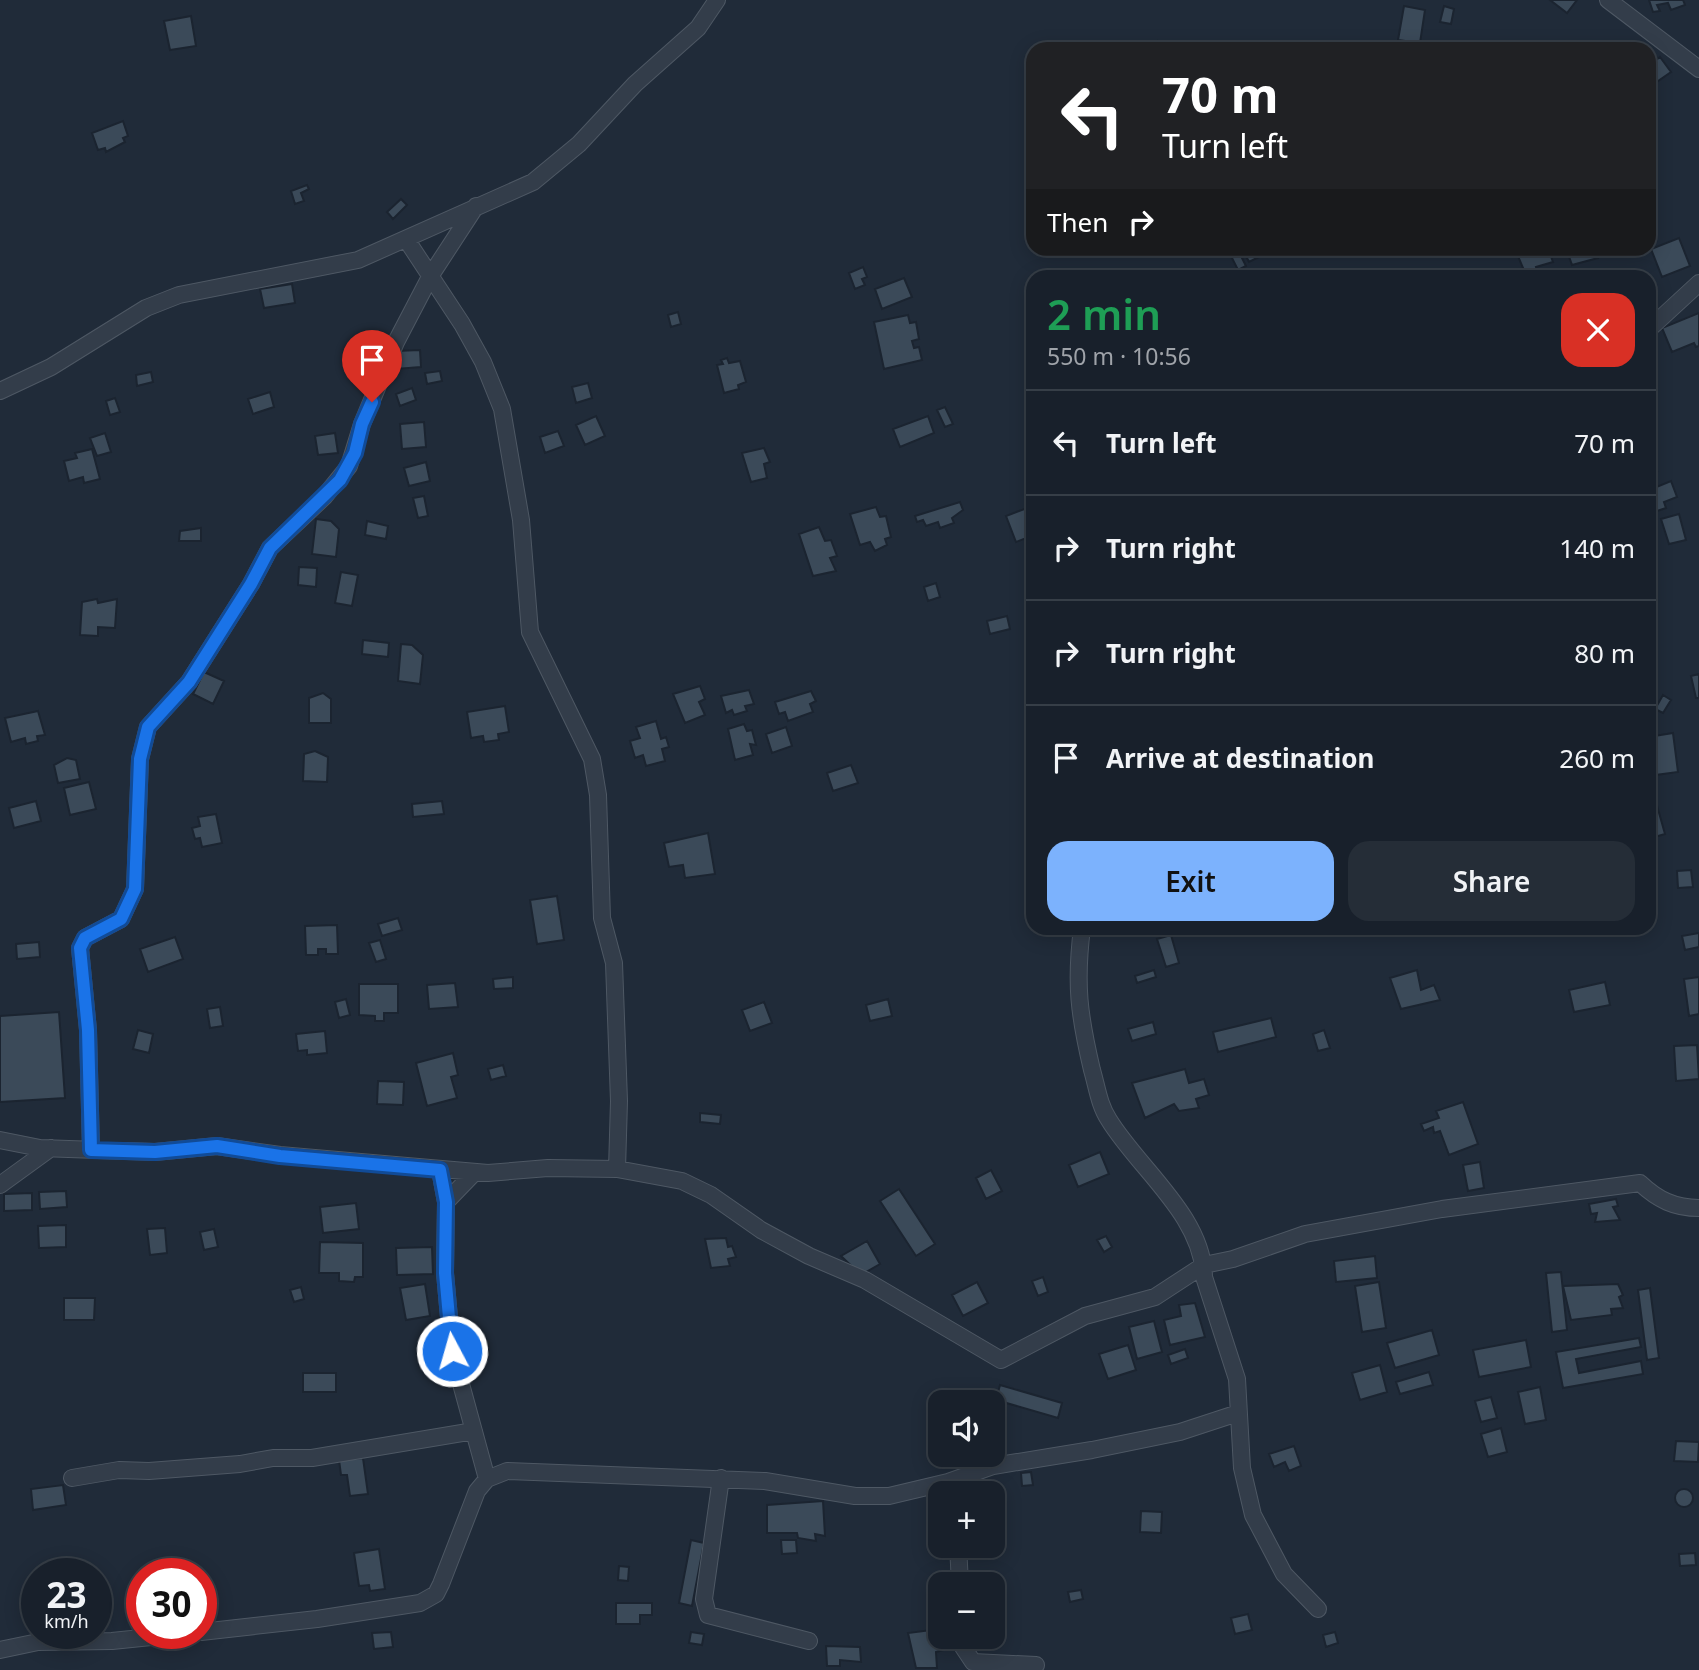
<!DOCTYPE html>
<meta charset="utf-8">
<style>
body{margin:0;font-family:"Noto Sans",sans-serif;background:#252d37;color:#f1f3f6;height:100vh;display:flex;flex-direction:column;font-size:26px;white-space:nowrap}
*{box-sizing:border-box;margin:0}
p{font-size:23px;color:#9fa3a9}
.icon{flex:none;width:38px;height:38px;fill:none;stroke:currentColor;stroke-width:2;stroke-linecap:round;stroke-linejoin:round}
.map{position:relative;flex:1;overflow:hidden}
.sheet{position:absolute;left:1026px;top:270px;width:630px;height:665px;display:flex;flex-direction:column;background:#18202b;border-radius:21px;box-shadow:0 4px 18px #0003,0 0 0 2px #363e47}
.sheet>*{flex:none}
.hud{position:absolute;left:1026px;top:42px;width:630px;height:214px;border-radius:21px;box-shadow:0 4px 18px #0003,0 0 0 2px #363e47;background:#202124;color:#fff;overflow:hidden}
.fabs{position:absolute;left:928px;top:1390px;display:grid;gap:14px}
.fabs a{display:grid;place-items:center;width:77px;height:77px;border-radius:14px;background:#18202b;box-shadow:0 4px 18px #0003,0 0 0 2px #363e47;font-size:35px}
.speed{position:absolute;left:21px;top:1558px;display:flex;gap:14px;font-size:35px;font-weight:700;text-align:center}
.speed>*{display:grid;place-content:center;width:91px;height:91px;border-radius:50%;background:#18202b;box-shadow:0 4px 18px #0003,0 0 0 2px #363e47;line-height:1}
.speed small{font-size:18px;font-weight:400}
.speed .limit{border:10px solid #d22;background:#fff;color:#111}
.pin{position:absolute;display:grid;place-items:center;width:60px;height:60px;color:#fff;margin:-72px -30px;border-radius:50% 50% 50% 0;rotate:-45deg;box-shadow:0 0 7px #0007}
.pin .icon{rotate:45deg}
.me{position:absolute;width:77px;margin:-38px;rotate:354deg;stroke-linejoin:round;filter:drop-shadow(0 0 5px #0008)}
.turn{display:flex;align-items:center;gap:24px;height:147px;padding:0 21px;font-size:32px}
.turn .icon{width:91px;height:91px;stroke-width:2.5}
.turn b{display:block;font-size:49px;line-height:60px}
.then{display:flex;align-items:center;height:66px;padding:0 21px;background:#0003;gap:14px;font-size:26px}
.round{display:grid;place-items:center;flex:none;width:74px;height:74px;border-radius:21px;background:#252d37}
.head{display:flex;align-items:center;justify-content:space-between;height:119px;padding:0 21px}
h1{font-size:42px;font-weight:600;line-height:52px;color:#1e9e55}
.cta{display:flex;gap:14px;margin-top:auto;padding:14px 21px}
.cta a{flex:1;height:80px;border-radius:21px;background:#7cb2fd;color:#111;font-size:28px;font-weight:600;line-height:80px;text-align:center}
.cta a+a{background:#252d37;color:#f1f3f6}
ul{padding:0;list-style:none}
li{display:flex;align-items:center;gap:21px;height:105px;padding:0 21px;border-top:2px solid #363e47}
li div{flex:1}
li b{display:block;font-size:26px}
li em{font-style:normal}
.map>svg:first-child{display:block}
.building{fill:#3b4a59;stroke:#1b2430;stroke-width:2}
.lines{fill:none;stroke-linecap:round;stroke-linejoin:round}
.minor-casing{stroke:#4e5864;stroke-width:18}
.minor{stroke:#333d4a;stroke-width:16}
.route-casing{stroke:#114b97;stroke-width:18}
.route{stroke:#1a73e8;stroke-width:12}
</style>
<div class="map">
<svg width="1699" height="1670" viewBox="0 0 1699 1670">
<rect width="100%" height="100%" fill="#202b39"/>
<path class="building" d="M1550,0h27l-10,13z
M1649,0h34l2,5 -14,5 -3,-7 -11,2 3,6 -7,1z
M1404,6l21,4 -5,33 -22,-3z
M1444,6l10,3 -3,15 -11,-2z
M191,16l5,30 -26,4 -6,-29z
M1157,41l2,8h-37z
M1660,57l11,15 -23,16v-22z
M123,121l5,15 -5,2 2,4 -19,10 -1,-4 -7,2 -6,-17z
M307,185l2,4 -8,4 3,8 -9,3 -4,-13z
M401,199l6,6 -14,14 -6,-7z
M1679,238l11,28 -28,11 -11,-28z
M1227,248h10l9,18 -8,4z
M1242,248h13l4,9 -10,5z
M1548,248l5,14 -17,5 1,4 -11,4 -11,-26z
M1566,248h29l3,10 -26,7z
M863,267l4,10 -5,2 3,6 -10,4 -6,-16z
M904,278l8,19 -30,12 -7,-20z
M292,284l3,19 -31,5 -4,-19z
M678,312l3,12 -10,3 -3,-12z
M1699,313v33l-3,1 -2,-4 -22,9 -10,-24z
M908,315l2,8 6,-1 3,17 -7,2 2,7 5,-1 3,13 -38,9 -10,-47z
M420,350l1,17 -25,2 -1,-18z
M727,358l2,5 11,-2 6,21 -8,3 1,4 -15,4 -7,-28 6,-1 -2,-4z
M440,371l2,10 -15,3 -2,-11z
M151,372l2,10 -16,4 -1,-11z
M588,383l4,15 -16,5 -4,-16z
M412,388l4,12 -16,6 -4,-12z
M270,392l4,15 -21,7 -5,-15z
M115,398l5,14 -10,3 -4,-14z
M945,407l8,17 -8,3 -8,-17z
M596,416l9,20 -20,9 -9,-20z
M928,416l6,17 -34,14 -7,-18z
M424,422l2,25 -24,2 -2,-25z
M558,431l6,15 -19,7 -5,-16z
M105,433l6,19 -14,4 -7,-18z
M335,433l3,20 -20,2 -3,-19z
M764,448l6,14 -6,2 3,14 -16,4 -9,-29z
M92,449l8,30 -16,4 -1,-6 -14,4 -5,-20 13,-3 -2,-5z
M1648,449h4l5,22 -9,2z
M426,462l4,19 -21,5 -5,-18z
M1671,481l6,16 -13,5 2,6 -9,3 -8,-21z
M424,496l4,20 -10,2 -5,-20z
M960,502l3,8 -11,8 2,5 -14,5 -2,-6 -12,4 -3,-6 -6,2 -2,-6z
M876,507l4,10 6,-1 5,21 -6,2 2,6 -12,6 -5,-9 -10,3 -10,-31z
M1027,508l5,21 -5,2 2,6 -13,5 -10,-26z
M1679,514l7,26 -17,4 -8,-25z
M316,519l15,2 8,8 -3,28 -24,-3z
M367,521l21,5 -2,13 -21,-4z
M819,527l6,14 6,-1 6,16 -7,2 6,13 -23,5 -14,-42z
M201,528v13h-22l1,-10z
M299,567l18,1 -1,19 -18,-2z
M341,572l17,3 -6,31 -17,-3z
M936,583l4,14 -12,4 -4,-14z
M97,599l1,4 19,-4 -2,29 -17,-1v9l-18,-1 2,-33z
M1007,616l3,13 -20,5 -3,-13z
M363,640l26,3 -1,14 -26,-3z
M401,644l11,1 11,10 -3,29 -22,-3z
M204,672l20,9 -11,23 -20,-10z
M1699,674v24h-3l-5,-22z
M700,686l5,13 -6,3 6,13 -20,8 -12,-29z
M749,690l5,14 -9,2 2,5 -13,4 -2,-5 -6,3 -5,-17z
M811,691l5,10 -6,3 3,8 -25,9 -3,-9 -6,2 -4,-12z
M323,693l8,6v24h-22v-25z
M1663,695l8,5 -8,13 -8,-4z
M505,706l4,26 -11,2 1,6 -15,2 -1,-6 -12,2 -4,-26z
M38,711l7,24 -8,1 1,5 -12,3 -1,-6 -14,4 -6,-24z
M656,721l5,18 5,-2 3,10 -7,2 3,12 -19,5 -3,-11 -8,3 -5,-17 10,-3 -4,-11z
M744,724l3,7 5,-1 4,15 -6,-1 3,11 -18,5 -7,-31z
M786,727l6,19 -20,7 -6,-19z
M1673,733l5,39 -30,4v-39z
M315,751l13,6 -1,25 -24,-1 1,-27z
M67,758l9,2 4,19 -22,4 -4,-18z
M851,765l7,18 -25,8 -6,-18z
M89,782l7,27 -26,6 -6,-27z
M36,801l5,20 -27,7 -5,-20z
M442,801l2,13 -31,3 -1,-13z
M1656,802l9,32 -17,5v-35z
M1026,807h6v25l-4,1z
M216,814l6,29 -20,4 -2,-9 -5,1 -3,-11 8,-2 -2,-9z
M708,833l7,41 -30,4 -2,-13 -14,2 -5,-24z
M1691,870l2,17 -15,1 -1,-17z
M557,896l7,44 -27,4 -7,-44z
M398,918l4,12 -20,6 -4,-12z
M337,925l1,29h-12v-5h-8v6h-12l-1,-29z
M1699,933v14l-14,3 -3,-14z
M1171,935l8,28 -13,4 -9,-28z
M175,937l8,22 -35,13 -8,-23z
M380,940l6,19 -10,3 -7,-19z
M39,942l1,15 -23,2 -1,-15z
M1154,970l2,7 -19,6 -2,-7z
M1417,970l4,20 13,-5 6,15 -39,9 -11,-31z
M513,977v11l-19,1 -1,-10z
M1699,977v37l-10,2 -5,-37z
M1605,982l5,23 -36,7 -5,-22z
M455,983l3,24 -29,2 -2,-24z
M359,984h39v29h-14v8h-9v-5l-16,-1z
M346,999l4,16 -11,3 -4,-16z
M888,999l4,17 -22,5 -4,-16z
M764,1002l8,21 -22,8 -8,-21z
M220,1007l3,19 -13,2 -3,-19z
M59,1012l6,86 -65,4v-86z
M1271,1018l5,19 -58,15 -5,-20z
M1153,1022l3,12 -24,7 -4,-12z
M138,1030l15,4 -4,19 -16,-4z
M1324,1030l6,18 -12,3 -5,-17z
M325,1031l2,22 -20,2v-5l-9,1 -2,-17z
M1697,1045l2,34 -23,2 -2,-35z
M453,1053l5,22 -7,2 6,21 -30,8 -11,-43z
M503,1065l3,11 -15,4 -3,-11z
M1185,1069l4,14 15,-4 5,16 -13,4 3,9 -20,3 -5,-7 -29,14 -13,-35z
M378,1081l26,1 -1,23 -26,-1z
M1463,1102l15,42 -29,11 -9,-24 -6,2 -1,-6 -9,4 -3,-7 18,-6 -3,-7z
M700,1113l21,2 -1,9 -20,-2z
M1100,1152l9,22 -31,13 -9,-22z
M1480,1162l4,26 -16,3 -5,-26z
M991,1170l11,21 -16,8 -10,-21z
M899,1189l36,55 -19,12 -36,-55z
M66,1191l1,16 -27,2 -1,-17z
M32,1193v17l-28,1v-17z
M1616,1199l2,7 -5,1 7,13 -25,2 2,-9 -6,1 -2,-10z
M356,1203l3,26 -36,4 -3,-26z
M66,1225v22l-27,1 -1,-22z
M165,1228l2,25 -17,2 -3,-26z
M214,1229l4,18 -14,3 -4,-18z
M1106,1236l6,11 -8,5 -7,-12z
M726,1238l2,9 4,-1 4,11 -8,2 2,7 -19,2 -6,-29z
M867,1241l13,23 -19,11 -20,-19z
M320,1242l43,1v34h-8l-1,5 -15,-1v-8h-20z
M432,1247l1,27 -36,1 -1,-27z
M1375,1256l2,22 -41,4 -2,-21z
M1561,1272l6,58 -15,2 -6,-59z
M1043,1277l5,15 -10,4 -6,-15z
M977,1282l11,21 -25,13 -11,-21z
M1379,1282l7,46 -24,4 -7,-46z
M425,1284l5,32 -24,4 -6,-32z
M1618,1284l5,11 -4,2 4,11 -12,1 1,6 -41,5 -8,-34z
M301,1287l3,12 -10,3 -4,-12z
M1650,1288l9,70 -12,2 -9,-70z
M64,1298h31l-1,22h-30z
M1195,1303l10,34 -35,8 -6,-25 17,-4 -2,-11z
M1154,1321l8,31 -25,7 -8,-32z
M1432,1330l7,25 -44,13 -8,-25z
M1639,1338l2,9 -65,12 3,14 62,-12 2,13 -80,14 -7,-36z
M1526,1340l5,27 -52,10 -6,-27z
M1128,1345l8,25 -28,9 -9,-25z
M1185,1349l3,9 -17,6 -3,-9z
M1380,1365l7,27 -27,8 -8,-27z
M1429,1372l4,13 -33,9 -4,-12z
M303,1373h33v19h-33z
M1000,1385l62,18 -4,15 -62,-18z
M1540,1387l6,33 -21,4 -7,-32z
M1491,1397l6,21 -16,4 -6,-21z
M1501,1428l6,24 -19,5 -7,-23z
M1676,1441l23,1 -1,20 -24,-1z
M1294,1446l7,20 -12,5 -4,-9 -11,5 -5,-13z
M363,1458l5,36 -18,2 -3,-21h-6l-2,-15z
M1031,1472l2,13 -11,1 -1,-13z
M63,1485l3,20 -33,5 -2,-21z
M1675 1498a9 9 0 1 1 18 0a9 9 0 1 1-18 0Z
M823,1501l2,35 -10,-2 1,7 -18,-3 -1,-5h-30v-28z
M1141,1511l21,1 -1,21 -21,-1z
M691,1540l13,3 -12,63 -13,-3z
M781,1540h15l1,13 -15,1z
M379,1549l6,40 -15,2 -1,-6 -10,1 -5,-33z
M1695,1553l1,12 -16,1 -1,-12z
M73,1563l2,10h-16l-1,-7z
M619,1566l10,1 -1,14 -10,-1z
M1081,1590l2,9 -13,3 -2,-10z
M616,1603h36v12h-12v9h-24z
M1248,1614l4,16 -17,4 -4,-16z
M939,1629l8,20 -11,3 1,16h-21l-8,-35z
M391,1632l2,15 -19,2 -2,-16z
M691,1632l13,2 -2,11 -13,-2z
M1335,1632l3,11 -12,4 -3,-12z
M826,1646l34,1 1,15 -21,-2v6h-13z"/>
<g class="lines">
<g class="minor-casing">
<path id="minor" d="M1608,0l91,69
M406,239l56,85 21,38 19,47 19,111 9,112 62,127 6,36 4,123 12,45 5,138 -2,68
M1648,330l51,-47
M0,391l51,-24 95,-59 33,-13 179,-35 175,-78 46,-38 56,-60 63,-56 19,-28
M1082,928c-7,56 -3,87 10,142 5,17 7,35 17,50 30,49 94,96 95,157l33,102 5,89 11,47 31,59 34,35
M0,1140l40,8 115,4 62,-6 63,9 208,18 60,-5 69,1 65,12 29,14 50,35 48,26 56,24 136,80 84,-44 70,-19 49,-32 29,-6 72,-25 137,-25 198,-26c18,17 35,25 59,25
M91,1150l-3,-120 -8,-82 5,-10 36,-19 14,-30 5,-130 8,-32 41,-45 62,-98 19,-36 54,-51 25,-31 13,-42 34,-82 35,-67 45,-69
M440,1170l6,32 -1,71 7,78 35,128
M0,1185l51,-37
M446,1202l29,-30
M72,1478l47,-8 30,1 91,-7 33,-6h39l162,-27
M721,1478l-17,121 4,16 101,26
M958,1545l2,39
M201,1632l116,-13 103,-16 16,-9 5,-10 36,-93 10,-12 20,-8 258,10 90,15h34l59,-14 45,-16 99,-16 88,-18 58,-19
M962,1636l1,11 10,15 63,3
M0,1650l38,-8 74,-1 78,-8"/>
</g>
<use href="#minor" class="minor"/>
</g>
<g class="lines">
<g class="route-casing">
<path id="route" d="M372,402l-10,22 -7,29 -15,27 -70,68 -19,36 -62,98 -41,45 -8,32 -5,130 -14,30 -36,19 -5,10 8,82 3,120 64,2 62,-6 63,10 160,14 6,32 -1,71 7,78"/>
</g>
<use href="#route" class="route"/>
</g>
</svg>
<div class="fabs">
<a><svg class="icon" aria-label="sound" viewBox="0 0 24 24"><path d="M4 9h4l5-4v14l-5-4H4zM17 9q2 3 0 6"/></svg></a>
<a>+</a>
<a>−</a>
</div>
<div class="speed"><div>23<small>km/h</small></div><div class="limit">30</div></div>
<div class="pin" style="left:372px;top:402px;background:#d93025"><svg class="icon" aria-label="arrive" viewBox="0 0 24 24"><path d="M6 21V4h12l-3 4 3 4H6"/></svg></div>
<svg class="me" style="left:452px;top:1351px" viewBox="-20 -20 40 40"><circle r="17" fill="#1a73e8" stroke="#fff" stroke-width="3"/><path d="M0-11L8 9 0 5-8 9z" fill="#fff"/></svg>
<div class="hud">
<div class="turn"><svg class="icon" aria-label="left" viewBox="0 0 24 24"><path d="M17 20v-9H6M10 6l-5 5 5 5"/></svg><div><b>70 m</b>Turn left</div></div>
<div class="then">Then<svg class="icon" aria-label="right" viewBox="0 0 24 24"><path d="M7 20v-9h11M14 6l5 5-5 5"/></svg></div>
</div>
<section class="sheet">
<div class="head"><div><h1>2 min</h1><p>550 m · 10:56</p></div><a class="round" style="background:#d93025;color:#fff"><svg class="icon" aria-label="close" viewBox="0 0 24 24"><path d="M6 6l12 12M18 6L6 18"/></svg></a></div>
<ul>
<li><svg class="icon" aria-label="left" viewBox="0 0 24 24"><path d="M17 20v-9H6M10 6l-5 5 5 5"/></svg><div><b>Turn left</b></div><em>70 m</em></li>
<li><svg class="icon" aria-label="right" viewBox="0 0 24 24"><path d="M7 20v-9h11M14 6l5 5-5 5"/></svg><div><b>Turn right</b></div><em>140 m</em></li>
<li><svg class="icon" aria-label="right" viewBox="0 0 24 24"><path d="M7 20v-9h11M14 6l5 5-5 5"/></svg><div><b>Turn right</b></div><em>80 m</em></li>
<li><svg class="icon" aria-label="arrive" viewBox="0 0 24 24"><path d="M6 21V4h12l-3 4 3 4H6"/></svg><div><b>Arrive at destination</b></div><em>260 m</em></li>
</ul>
<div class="cta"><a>Exit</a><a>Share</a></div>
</section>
</div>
